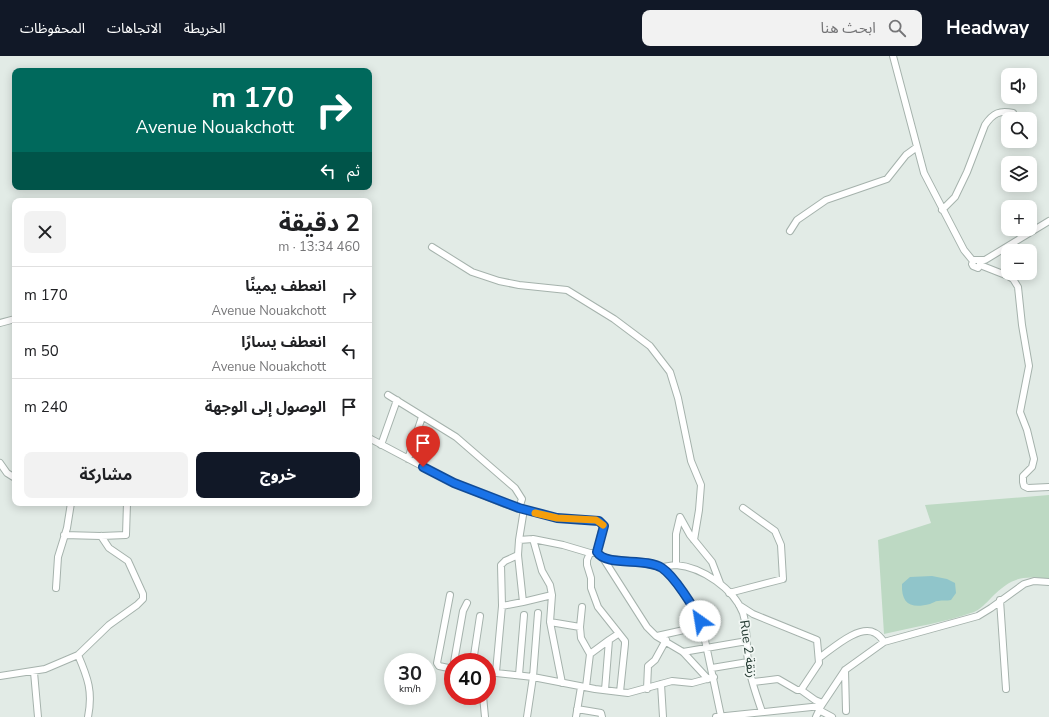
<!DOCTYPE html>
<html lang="ar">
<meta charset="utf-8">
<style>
body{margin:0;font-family:"Nunito Sans","Noto Sans Arabic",sans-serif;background:#f2f2f2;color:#202124;direction:rtl;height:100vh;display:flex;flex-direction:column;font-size:15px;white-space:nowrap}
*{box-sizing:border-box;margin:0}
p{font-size:13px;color:#757577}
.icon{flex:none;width:22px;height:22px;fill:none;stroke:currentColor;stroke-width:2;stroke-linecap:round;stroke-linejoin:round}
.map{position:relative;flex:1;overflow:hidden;direction:ltr}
.drawer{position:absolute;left:12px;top:142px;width:360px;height:308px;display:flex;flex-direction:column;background:#fff;border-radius:8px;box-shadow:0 2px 10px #0003;direction:rtl}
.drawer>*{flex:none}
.top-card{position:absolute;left:12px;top:12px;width:360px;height:122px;border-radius:8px;box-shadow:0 2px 10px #0003;direction:rtl;background:#00695c;color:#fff;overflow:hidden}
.buttons{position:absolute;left:1001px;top:12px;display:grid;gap:8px}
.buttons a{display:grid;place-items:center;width:36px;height:36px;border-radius:8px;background:#fff;box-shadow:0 2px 10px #0003;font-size:20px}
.speed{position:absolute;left:384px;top:597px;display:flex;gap:8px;font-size:20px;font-weight:700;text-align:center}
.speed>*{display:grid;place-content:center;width:52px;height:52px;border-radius:50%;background:#fff;box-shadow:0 2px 10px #0003;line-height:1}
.speed small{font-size:10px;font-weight:400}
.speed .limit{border:6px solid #d22;background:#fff;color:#111}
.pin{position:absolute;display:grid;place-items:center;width:34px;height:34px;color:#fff;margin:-41px -17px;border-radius:50% 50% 50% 0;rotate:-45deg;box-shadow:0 0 4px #0007}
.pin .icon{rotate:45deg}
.me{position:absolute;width:44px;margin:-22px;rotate:328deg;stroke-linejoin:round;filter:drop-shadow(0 0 3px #0008)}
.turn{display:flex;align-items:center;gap:14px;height:84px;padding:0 12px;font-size:18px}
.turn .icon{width:52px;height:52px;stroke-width:2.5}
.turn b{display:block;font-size:28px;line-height:34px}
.then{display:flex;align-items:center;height:38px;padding:0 12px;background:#0003;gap:8px;font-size:15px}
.round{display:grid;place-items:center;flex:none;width:42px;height:42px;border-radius:8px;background:#f2f2f2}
.head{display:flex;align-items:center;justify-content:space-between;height:68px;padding:0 12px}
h1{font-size:24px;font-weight:700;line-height:30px}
.primary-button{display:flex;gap:8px;margin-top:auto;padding:8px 12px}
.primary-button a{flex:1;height:46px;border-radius:8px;background:#111827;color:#fff;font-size:16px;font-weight:700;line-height:46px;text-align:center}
.primary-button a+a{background:#f2f2f2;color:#202124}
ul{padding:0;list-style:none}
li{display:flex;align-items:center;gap:12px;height:56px;padding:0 12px;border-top:1px solid #e0e0e0}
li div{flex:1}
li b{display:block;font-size:15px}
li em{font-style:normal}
header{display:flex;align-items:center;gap:24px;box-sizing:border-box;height:56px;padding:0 20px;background:#111827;color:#fff}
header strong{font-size:19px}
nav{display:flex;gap:22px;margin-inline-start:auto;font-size:14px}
.search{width:280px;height:36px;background:#f2f2f2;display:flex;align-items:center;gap:10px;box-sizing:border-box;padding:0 14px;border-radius:8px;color:#757577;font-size:15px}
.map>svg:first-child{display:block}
.green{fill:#bdd9c3}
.water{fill:#90c5ca}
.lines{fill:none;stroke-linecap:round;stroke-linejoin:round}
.minor-casing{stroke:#a5b2ac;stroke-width:8}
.minor{stroke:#fff;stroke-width:6}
.route-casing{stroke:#114b97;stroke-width:10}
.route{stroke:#1a73e8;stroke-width:7}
.slow{stroke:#f59e0b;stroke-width:7}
.labels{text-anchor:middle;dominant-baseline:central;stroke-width:3.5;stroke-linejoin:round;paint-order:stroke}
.street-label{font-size:13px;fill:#243a32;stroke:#f2f7f4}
</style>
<header>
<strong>Headway</strong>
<div class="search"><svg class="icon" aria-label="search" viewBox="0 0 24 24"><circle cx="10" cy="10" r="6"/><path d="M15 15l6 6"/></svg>ابحث هنا</div>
<nav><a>الخريطة</a><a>الاتجاهات</a><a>المحفوظات</a></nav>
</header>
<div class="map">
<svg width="1049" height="661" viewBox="0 0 1049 661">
<rect width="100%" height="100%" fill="#e2ebe6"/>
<path class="green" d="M1049,439v84c-28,-4 -38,-1 -58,19 -5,5 -10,11 -17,14 -28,10 -60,15 -90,22l-6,-94 53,-17 -6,-18z"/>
<path class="water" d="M932,520l15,3 8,4 1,10 -5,7c-4,1 -8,0 -13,1 -3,0 -5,2 -8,3 -19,5 -29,0 -28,-20l8,-7z"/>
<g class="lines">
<g class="minor-casing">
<path id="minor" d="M893,0l31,117 40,77 9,11
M942,154l13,-13 12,-25 18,-47c8,-12 15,-15 28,-12
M790,175l7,-11 29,-20 61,-21 19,-24 11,-8
M432,191l40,25 27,9 20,4 48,5 47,29 36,27 20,26 8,26 13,63 10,24 -2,25 -5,30
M980,205v4l-2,3 -5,-2 -1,-2 2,-4h11l64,-39
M980,209l28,11 5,3 5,8 4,38 7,41 -9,46 7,18 7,29 -2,8 -9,9v6l1,4 4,2 21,-1
M0,267l15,-4
M388,339l68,42 59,51 7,11 -3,9
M369,382l85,45 51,21 52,14 42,3 4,5 -6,26 6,6 35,4 23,5 13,13 23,33 5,13 19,90
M381,389l16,-45
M408,403l14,-42
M0,407l7,10 8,5
M524,453l-5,31 -1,15 5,47 29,-7
M64,479l37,1 25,-1 1,-32
M519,484l14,-1
M593,497h-3l-3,7v5l4,13v10l7,19 27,34v3l-5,48
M603,502l44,69 9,9 27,16 25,27
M676,509v-31l4,-17 10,18 22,27 8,21
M661,511c5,0 11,-2 15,-2 26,2 58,24 67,48 5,16 3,33 5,49 2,17 9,34 14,50
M56,532l2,-31 9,-29 4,-25
M729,537l54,-14 -2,-34 -6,-14 -32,-23
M450,539l-13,68 2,3 14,3
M1000,544l6,89
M739,549l14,9 64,26 2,23 -18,27
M502,550l21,-4
M582,551l-2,20 1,11 9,16 -4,33
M550,566l30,5
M657,580l45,-10
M683,596l64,-11
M590,598l19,-14
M78,599c10,23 15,37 10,62
M819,602c13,-9 40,-34 56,-25 4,2 7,6 9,9
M454,606l9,-51 4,-8
M473,606l7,-46
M712,612l36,-6
M845,614l1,41
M34,616l4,45
M487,616l46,5 62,12 33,4 44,-12 20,2 22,-6
M496,616l6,-66 -1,-41 4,-4 13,-6
M519,619l5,-60
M0,620l45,-7 33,-14 31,-30 28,-20 6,-6v-5l-15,-33 -19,-13 -8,-12
M753,626l25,-3 19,11h4l14,10 7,3
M562,627l-12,-61 2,-27 -2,-10 -8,-14 -9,-32 30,6 27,8
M661,628l2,33
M647,633l1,-23 7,-6 11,-20
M605,634l4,-50 9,-6
M483,640l2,21
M577,653l24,4 1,4
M819,654l13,7
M527,661l6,-40 5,-64
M576,661l5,-30
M716,661l105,-11
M816,661l5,-11 24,-36 39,-28 94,-26 13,-8 33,-24 10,-3 15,1"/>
</g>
<use href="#minor" class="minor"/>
</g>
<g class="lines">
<g class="route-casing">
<path id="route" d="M423,411l31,16 65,25 38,10 42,3 5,5 -7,26c9,15 49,5 65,16 12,8 32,39 38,53"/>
</g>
<use href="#route" class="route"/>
<path class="slow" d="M535,457l22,5 39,2 7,5"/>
</g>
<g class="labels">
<g class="street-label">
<text transform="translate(748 593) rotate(82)">Rue 2 زنقة</text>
</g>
</g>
</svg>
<div class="buttons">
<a><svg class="icon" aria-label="sound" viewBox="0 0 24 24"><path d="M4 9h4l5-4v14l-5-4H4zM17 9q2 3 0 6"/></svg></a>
<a><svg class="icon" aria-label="search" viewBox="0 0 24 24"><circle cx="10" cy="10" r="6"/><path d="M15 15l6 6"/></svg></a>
<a><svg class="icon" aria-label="layers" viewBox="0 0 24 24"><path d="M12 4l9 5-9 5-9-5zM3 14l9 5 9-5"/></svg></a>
<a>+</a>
<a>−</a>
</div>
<div class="speed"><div>30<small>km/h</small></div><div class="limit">40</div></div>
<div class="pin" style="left:423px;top:411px;background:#d93025"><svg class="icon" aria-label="arrive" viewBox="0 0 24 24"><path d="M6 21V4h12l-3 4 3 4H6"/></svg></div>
<svg class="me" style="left:700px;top:565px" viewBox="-20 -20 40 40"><circle r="19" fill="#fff"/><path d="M0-13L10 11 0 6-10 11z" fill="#1a73e8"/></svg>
<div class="top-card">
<div class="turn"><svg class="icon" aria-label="right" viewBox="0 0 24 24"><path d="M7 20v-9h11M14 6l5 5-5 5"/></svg><div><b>170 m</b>Avenue Nouakchott</div></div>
<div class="then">ثم<svg class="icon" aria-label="left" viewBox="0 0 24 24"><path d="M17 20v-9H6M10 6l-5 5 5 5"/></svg></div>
</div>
<section class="drawer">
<div class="head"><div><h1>2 دقيقة</h1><p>460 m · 13:34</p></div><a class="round"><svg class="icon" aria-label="close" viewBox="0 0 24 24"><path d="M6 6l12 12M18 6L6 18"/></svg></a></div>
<ul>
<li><svg class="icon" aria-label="right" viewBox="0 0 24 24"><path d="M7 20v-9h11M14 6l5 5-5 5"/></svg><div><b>انعطف يمينًا</b><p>Avenue Nouakchott</p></div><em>170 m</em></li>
<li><svg class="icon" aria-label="left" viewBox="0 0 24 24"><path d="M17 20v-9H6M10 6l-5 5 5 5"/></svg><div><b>انعطف يسارًا</b><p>Avenue Nouakchott</p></div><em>50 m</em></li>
<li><svg class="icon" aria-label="arrive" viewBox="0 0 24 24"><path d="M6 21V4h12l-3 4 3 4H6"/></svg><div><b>الوصول إلى الوجهة</b></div><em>240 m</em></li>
</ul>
<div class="primary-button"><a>خروج</a><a>مشاركة</a></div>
</section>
</div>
